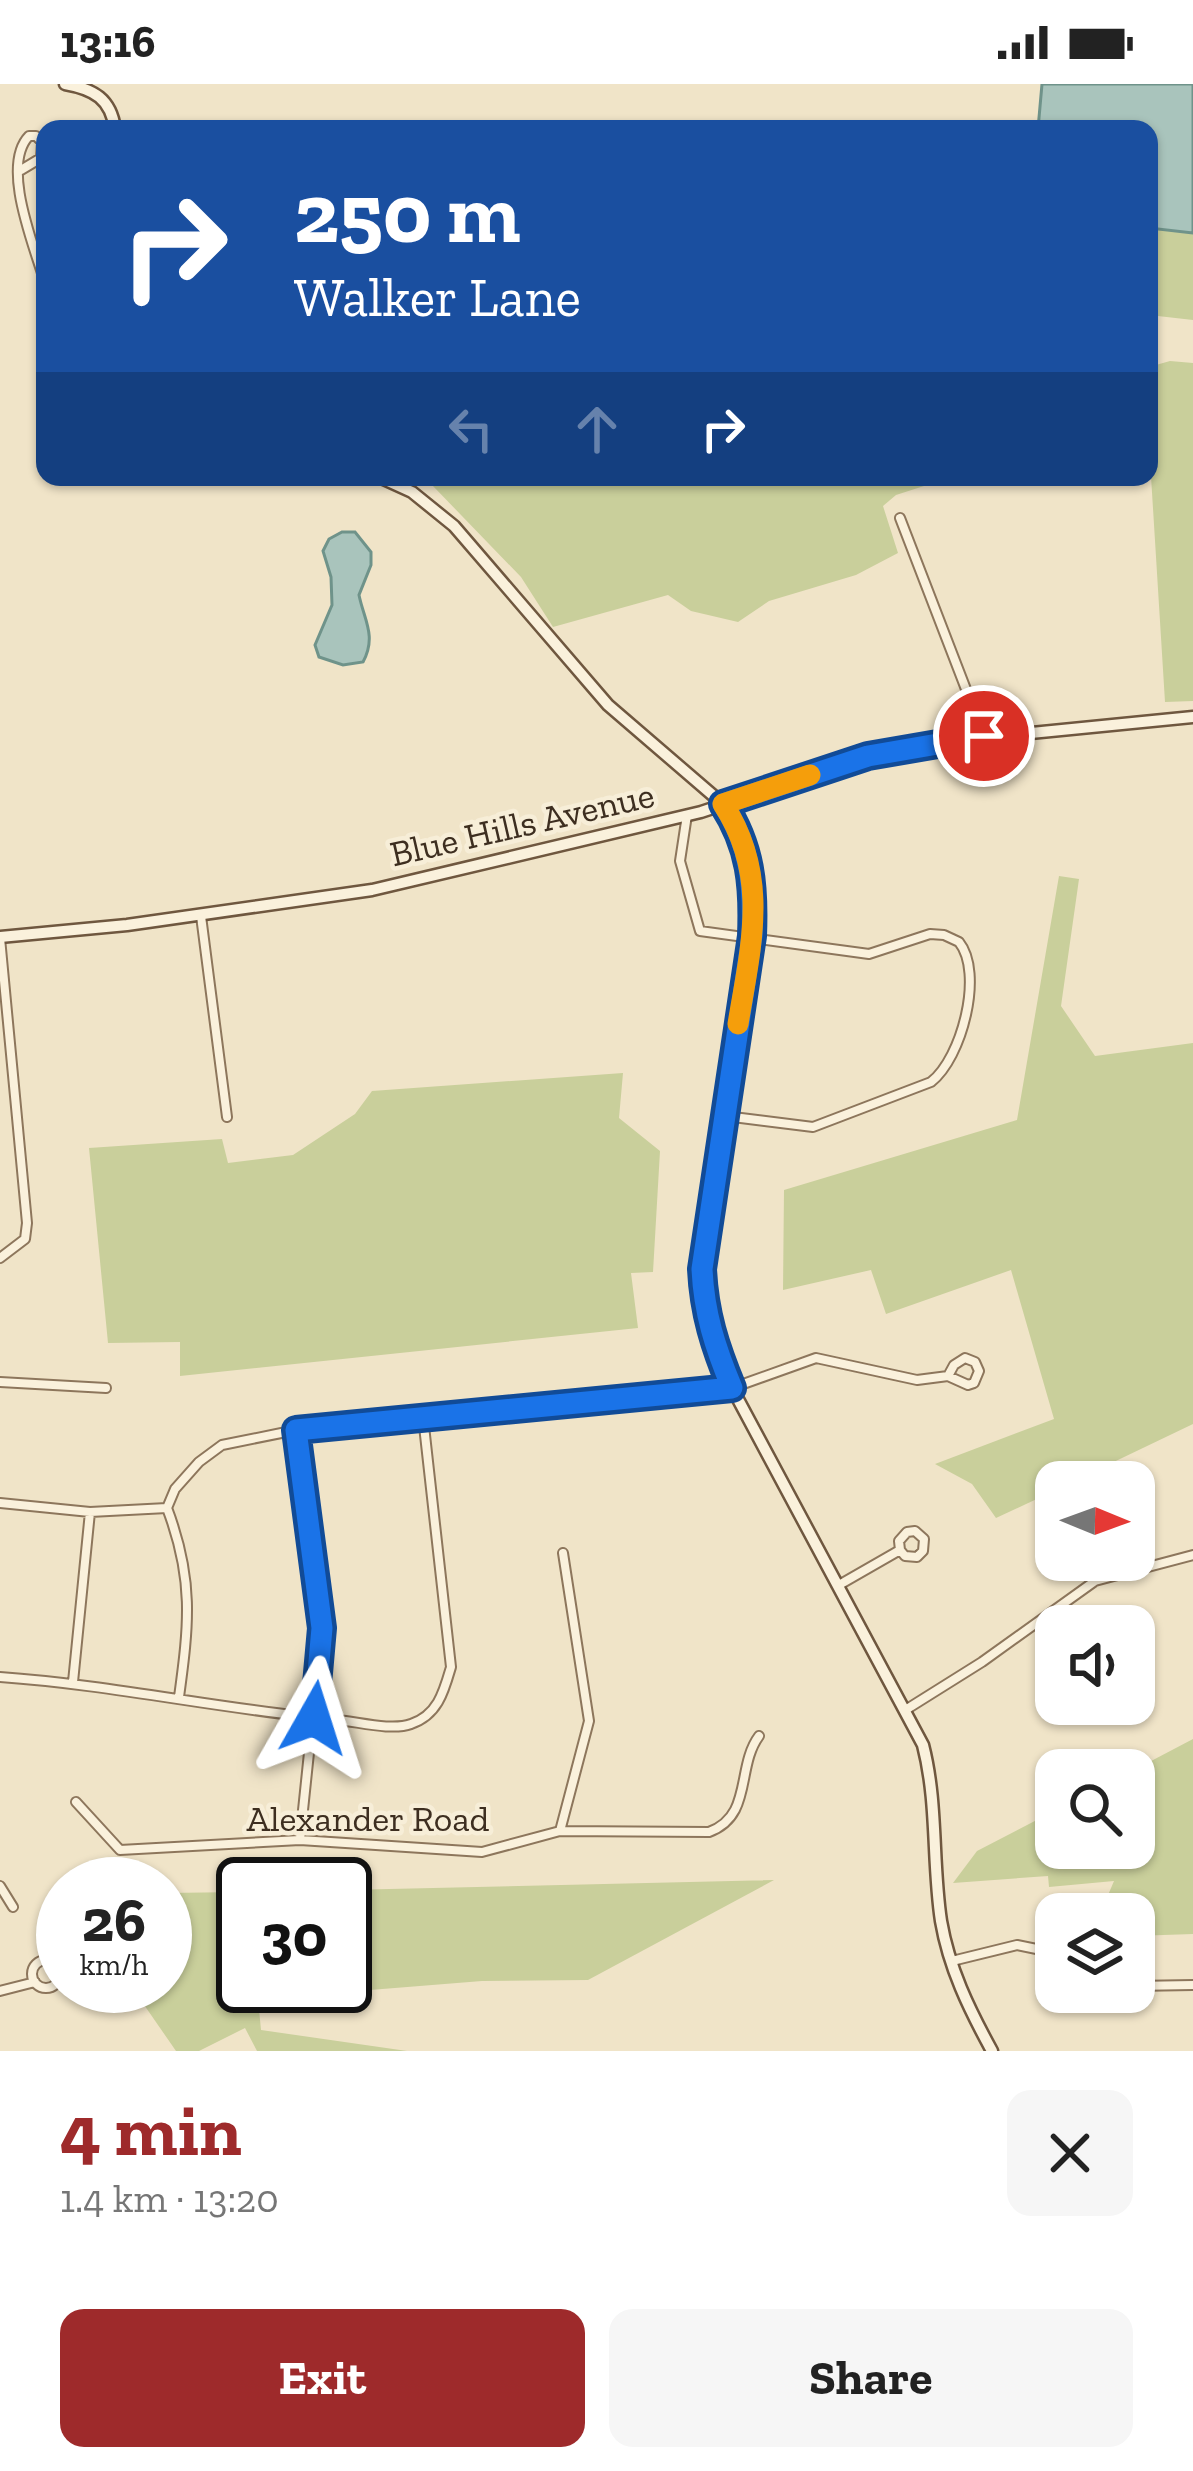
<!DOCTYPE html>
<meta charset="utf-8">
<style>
body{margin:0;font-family:"Zilla Slab",serif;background:#f6f6f6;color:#222;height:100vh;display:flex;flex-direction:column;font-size:45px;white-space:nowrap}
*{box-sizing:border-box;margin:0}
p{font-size:39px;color:#767676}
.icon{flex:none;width:66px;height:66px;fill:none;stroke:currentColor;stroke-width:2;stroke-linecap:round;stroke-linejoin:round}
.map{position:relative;height:1967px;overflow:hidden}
.details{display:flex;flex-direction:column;background:#fff;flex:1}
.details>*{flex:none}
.banner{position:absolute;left:36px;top:36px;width:1122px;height:366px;border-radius:24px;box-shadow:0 3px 9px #0004;background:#1a4fa0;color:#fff;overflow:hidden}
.needle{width:78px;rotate:91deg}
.fabs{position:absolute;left:1035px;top:1377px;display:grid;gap:24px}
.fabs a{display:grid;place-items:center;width:120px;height:120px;border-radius:24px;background:#fff;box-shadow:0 3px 9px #0004;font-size:60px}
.speed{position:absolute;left:36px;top:1773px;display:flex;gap:24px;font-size:60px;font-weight:700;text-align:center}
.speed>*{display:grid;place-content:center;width:156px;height:156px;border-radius:50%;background:#fff;box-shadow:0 3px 9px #0004;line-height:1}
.speed small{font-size:30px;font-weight:400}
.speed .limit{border:6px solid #111;border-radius:18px;background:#fff;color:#111}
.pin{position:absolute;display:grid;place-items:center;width:102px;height:102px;color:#fff;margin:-51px;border:6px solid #fff;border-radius:50%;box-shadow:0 3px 12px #0007}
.me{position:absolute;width:132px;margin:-66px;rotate:6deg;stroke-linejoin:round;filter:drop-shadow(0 0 9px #0008)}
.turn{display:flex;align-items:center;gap:42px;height:252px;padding:0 60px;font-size:54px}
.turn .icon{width:156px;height:156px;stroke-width:2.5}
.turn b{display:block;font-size:84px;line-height:102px}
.lanes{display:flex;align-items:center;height:114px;padding:0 60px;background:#0003;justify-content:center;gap:60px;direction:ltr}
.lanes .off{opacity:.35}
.round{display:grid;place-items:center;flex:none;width:126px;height:126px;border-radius:24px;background:#f6f6f6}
.overview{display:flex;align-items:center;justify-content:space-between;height:204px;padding:0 60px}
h1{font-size:72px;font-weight:800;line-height:90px;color:#9e2a2b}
.cta{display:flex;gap:24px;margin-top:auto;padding:24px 60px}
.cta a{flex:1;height:138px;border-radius:24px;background:#9e2a2b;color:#fff;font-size:48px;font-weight:800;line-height:138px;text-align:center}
.cta a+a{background:#f6f6f6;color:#222}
.status{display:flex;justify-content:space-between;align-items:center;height:84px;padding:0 60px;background:#fff;direction:ltr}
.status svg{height:33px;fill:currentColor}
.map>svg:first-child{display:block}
.green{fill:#c9cf9b}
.water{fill:#a9c4bc;stroke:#6f938a;stroke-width:3}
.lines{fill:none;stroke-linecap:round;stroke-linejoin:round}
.street-casing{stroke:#8d765c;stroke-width:12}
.secondary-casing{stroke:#6f573f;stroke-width:15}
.street{stroke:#faf1dc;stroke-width:8}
.secondary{stroke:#faf1dc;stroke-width:10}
.route-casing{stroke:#114b97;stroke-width:30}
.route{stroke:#1a73e8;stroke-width:21}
.slow{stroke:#f59e0b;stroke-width:21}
.labels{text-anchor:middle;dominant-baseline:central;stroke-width:9;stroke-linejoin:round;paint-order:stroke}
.street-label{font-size:36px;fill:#3d2e20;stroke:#f7eed8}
</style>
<div class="status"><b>13:16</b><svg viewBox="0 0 49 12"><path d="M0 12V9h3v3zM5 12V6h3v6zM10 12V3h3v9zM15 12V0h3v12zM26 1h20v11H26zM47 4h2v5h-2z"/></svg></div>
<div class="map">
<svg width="1193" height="1967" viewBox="0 0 1193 1967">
<rect width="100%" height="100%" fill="#f0e4c8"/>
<path class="green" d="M1149,144l44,5v87l-44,-5z
M1170,277l23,2v338l-28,1 -16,-258v-77z
M439,393h513l-56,18 -13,11 15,47 -42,22 -87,26 -31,21 -47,-11 -23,-16 -115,32 -32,-50 -89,-92z
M1059,792l20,3 -18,127 34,50 98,-13v381l-121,58h-16v8l-60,28 -24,-34 -37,-20 119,-45 -43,-149 -125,44 -15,-44 -88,20 1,-100 233,-70z
M623,989l-4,45 41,33 -7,121 -22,1 7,55 -458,48v-34l-72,1 -19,-195 133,-9 6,24 65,-8 62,-41 17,-23z
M1193,1655v195l-59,2v-22h-34l14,-33 -65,6 -1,-11 -95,7 24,-32 79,-41v38h78v-78z
M774,1796l-186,100 -106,1 -224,18 3,31 146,21h-150l-12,-23 -46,23h-23l-45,-65h34v-93l78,-1v94h102v-96z"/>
<path class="water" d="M1042,0h151v149l-44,-5v-99h-111z
M342,448h13l16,20v13l-12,30c5,25 18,41 4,67l-20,3 -24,-8 -4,-12 17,-40 -1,-28 -8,-26 6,-12z"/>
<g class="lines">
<g class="street-casing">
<path id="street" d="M21,86l20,-12 1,-16 -6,-6h-7c-29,30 6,112 16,147
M900,434l84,218
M687,731l-7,46 20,70 169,23 61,-20 14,1 15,7c25,31 3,116 -28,140l-118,45 -88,-11
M201,832l26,201
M0,854l27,285 -2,16 -25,19
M0,1298l106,6
M296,1346l26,198 -22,211
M0,1419l90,9 77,-4
M839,1501l61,-35 -1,-9 8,-9 8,-1 9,8 -1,12 -6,6 -12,-1 -5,-6
M0,1593c114,8 225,33 338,43 21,2 54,11 73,4 27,-9 33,-33 40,-57l-28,-250
M73,1598l17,-170
M179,1613c10,-73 15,-118 -12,-189l8,-19 24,-27 23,-17 74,-15 436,-42 84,-30 101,22 31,-4 20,9 6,-2 5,-12 -4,-9 -10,-4 -11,7 -6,11
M907,1625l75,-47 113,-81 98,-26
M76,1718l44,48 180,-10 182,12 78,-21 149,1c44,-16 27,-65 50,-96
M560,1747l29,-110 -26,-168
M0,1802l13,21
M32 1890a14 14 0 1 1 28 0a14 14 0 1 1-28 0Z
M952,1877l65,-16 39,8
M1134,1902l59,-1
M0,1907l35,-9"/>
</g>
<g class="secondary-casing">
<path id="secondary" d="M65,0c29,5 46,15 50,45
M379,393l33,15 42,34 154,179 115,99 14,22 16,51 -1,59 -50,333c2,44 13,78 30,119l191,357c15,58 9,117 18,176 8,47 28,88 51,130
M0,853l127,-12 245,-35 329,-78 167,-56 53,-12 272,-27"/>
</g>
<use href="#street" class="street"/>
<use href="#secondary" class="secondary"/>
</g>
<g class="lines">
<g class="route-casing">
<path id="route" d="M314,1634l8,-90 -26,-198 436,-42c-17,-41 -28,-75 -30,-119l50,-333c2,-50 -1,-89 -29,-132l145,-48 116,-20"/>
</g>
<use href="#route" class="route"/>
<path class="slow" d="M738,940c13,-79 32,-148 -15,-220l87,-29"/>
</g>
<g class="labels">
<g class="street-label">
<text transform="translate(522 740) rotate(-13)">Blue Hills Avenue</text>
<text x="368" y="1734">Alexander Road</text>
</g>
</g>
</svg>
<div class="fabs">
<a><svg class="needle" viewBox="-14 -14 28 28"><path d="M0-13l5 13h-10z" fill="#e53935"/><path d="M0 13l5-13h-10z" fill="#767676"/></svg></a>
<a><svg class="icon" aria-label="sound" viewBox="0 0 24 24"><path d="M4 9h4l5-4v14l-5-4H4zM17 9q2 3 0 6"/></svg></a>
<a><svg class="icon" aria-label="search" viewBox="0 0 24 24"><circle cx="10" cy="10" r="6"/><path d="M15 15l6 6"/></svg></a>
<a><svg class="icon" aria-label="layers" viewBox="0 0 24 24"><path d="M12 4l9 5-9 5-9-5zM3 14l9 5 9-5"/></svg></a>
</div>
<div class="speed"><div>26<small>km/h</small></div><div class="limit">30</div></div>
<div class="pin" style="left:984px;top:652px;background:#d93025"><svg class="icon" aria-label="arrive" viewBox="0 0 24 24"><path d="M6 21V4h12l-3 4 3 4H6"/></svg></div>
<svg class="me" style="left:314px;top:1634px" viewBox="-20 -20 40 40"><path d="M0-17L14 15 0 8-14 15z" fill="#1a73e8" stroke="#fff" stroke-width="4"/></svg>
<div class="banner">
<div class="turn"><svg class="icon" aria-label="right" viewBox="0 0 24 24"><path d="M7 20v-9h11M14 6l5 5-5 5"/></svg><div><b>250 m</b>Walker Lane</div></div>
<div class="lanes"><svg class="icon off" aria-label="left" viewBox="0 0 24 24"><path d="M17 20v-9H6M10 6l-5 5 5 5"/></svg><svg class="icon off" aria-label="ahead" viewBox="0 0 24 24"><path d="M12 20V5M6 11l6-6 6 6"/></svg><svg class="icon" aria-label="right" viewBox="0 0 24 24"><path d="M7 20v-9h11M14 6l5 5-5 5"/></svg></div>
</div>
</div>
<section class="details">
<div class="overview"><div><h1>4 min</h1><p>1.4 km · 13:20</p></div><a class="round"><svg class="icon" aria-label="close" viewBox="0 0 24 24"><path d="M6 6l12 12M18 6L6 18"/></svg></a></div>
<div class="cta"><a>Exit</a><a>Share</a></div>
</section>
